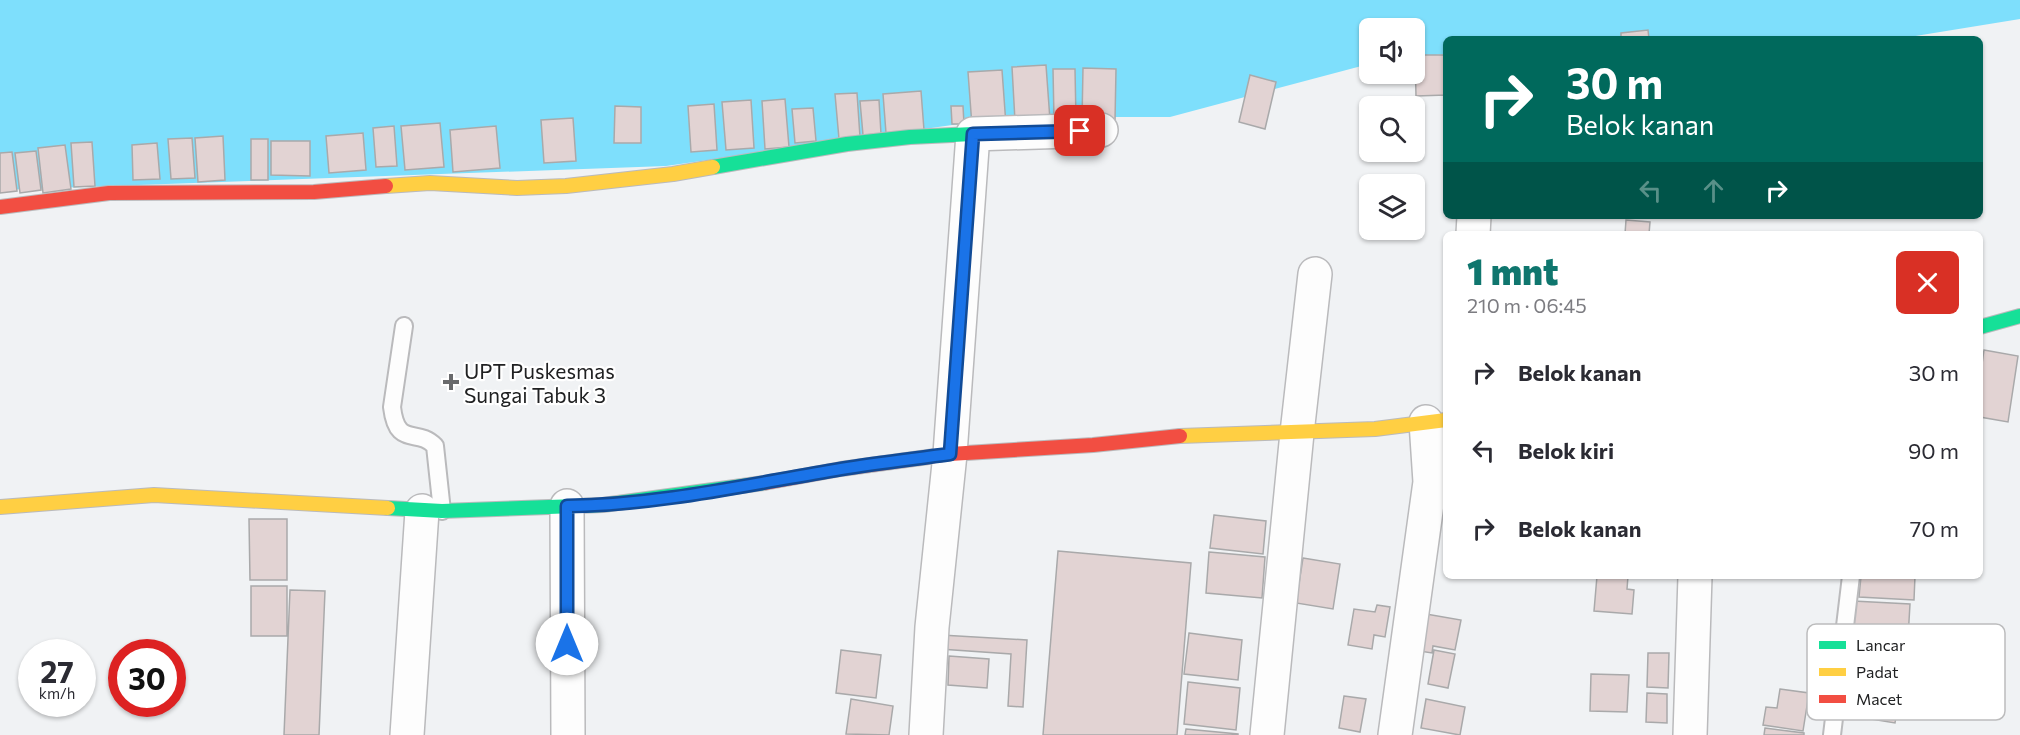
<!DOCTYPE html>
<html lang="id">
<meta charset="utf-8">
<style>
body{margin:0;font-family:Commissioner,sans-serif;background:#f7f7f7;color:#2b2b33;height:100vh;display:flex;flex-direction:column;font-size:22px;white-space:nowrap}
*{box-sizing:border-box;margin:0}
p{font-size:20px;color:#7c7c81}
.icon{flex:none;width:33px;height:33px;fill:none;stroke:currentColor;stroke-width:2;stroke-linecap:round;stroke-linejoin:round}
.map{position:relative;flex:1;overflow:hidden}
.side{position:absolute;left:1443px;top:231px;width:540px;height:348px;display:flex;flex-direction:column;background:#fff;border-radius:9px;box-shadow:0 2px 4px #0004}
.side>*{flex:none}
.top-card{position:absolute;left:1443px;top:36px;width:540px;height:183px;border-radius:9px;box-shadow:0 2px 4px #0004;background:#00695c;color:#fff;overflow:hidden}
.controls{position:absolute;left:1359px;top:18px;display:grid;gap:12px}
.controls a{display:grid;place-items:center;width:66px;height:66px;border-radius:9px;background:#fff;box-shadow:0 2px 4px #0004;font-size:30px}
.speed{position:absolute;left:18px;top:639px;display:flex;gap:12px;font-size:30px;font-weight:700;text-align:center}
.speed>*{display:grid;place-content:center;width:78px;height:78px;border-radius:50%;background:#fff;box-shadow:0 2px 4px #0004;line-height:1}
.speed small{font-size:15px;font-weight:400}
.speed .limit{border:9px solid #d22;background:#fff;color:#111}
.pin{position:absolute;display:grid;place-items:center;width:51px;height:51px;color:#fff;margin:-26px;border-radius:12px;box-shadow:0 3px 9px #0006}
.me{position:absolute;width:66px;margin:-33px;rotate:0deg;stroke-linejoin:round;filter:drop-shadow(0 0 4px #0008)}
.turn{display:flex;align-items:center;gap:21px;height:126px;padding:0 24px;font-size:27px}
.turn .icon{width:78px;height:78px;stroke-width:2.5}
.turn b{display:block;font-size:42px;line-height:51px}
.lanes{display:flex;align-items:center;height:57px;padding:0 24px;background:#0003;justify-content:center;gap:30px;direction:ltr}
.lanes .off{opacity:.35}
.round{display:grid;place-items:center;flex:none;width:63px;height:63px;border-radius:9px;background:#f7f7f7}
.headline{display:flex;align-items:center;justify-content:space-between;height:102px;padding:0 24px}
h1{font-size:36px;font-weight:800;line-height:45px;color:#0f766e}
ul{padding:0;list-style:none}
li{display:flex;align-items:center;gap:18px;height:78px;padding:0 24px}
li div{flex:1}
li b{display:block;font-size:22px}
li em{font-style:normal}
.map>svg:first-child{display:block}
.water{fill:#7edffc}
.building{fill:#e2d3d3;stroke:#a9a9aa;stroke-width:1.5}
.lines{fill:none;stroke-linecap:round;stroke-linejoin:round}
.lane-casing{stroke:#bababc;stroke-width:20}
.street-casing{stroke:#bababc;stroke-width:36}
.fast-casing{stroke:#bababc;stroke-width:16}
.slow-casing{stroke:#bababc;stroke-width:16}
.jam-casing{stroke:#bababc;stroke-width:16}
.lane{stroke:#fdfdfd;stroke-width:16}
.street{stroke:#fdfdfd;stroke-width:33}
.fast{stroke:#16e098;stroke-width:14}
.slow{stroke:#ffcf43;stroke-width:14}
.jam{stroke:#f24e42;stroke-width:14}
.route-casing{stroke:#114b97;stroke-width:15}
.route{stroke:#1a73e8;stroke-width:10}
.poi-dot{fill:#696a6c;stroke:#fff;stroke-width:2}
.labels{text-anchor:middle;dominant-baseline:central;stroke-width:4.5;stroke-linejoin:round;paint-order:stroke}
.poi-label{font-size:21px;fill:#202122;stroke:#fff;text-anchor:start}
.key{fill:#fff;stroke:#bcbcbd;stroke-width:1.5}
.key-label{font-size:16px;fill:#202122}
</style>
<div class="map">
<svg width="2020" height="735" viewBox="0 0 2020 735">
<rect width="100%" height="100%" fill="#f0f2f4"/>
<path class="water" d="M0,0h2020v19l-123,20h-451v15l-31,3 -1,-29h-44l-1,36 -199,53h-162l-342,49 -666,24z"/>
<path class="building" d="M1648,30l1,9h-28v-6z
M1415,55h31v40l-30,1z
M1046,65l4,55 -35,1 -3,-54z
M1083,68l33,1 -1,52 -33,-1z
M1053,69h22l1,51h-22z
M1002,70l4,55 -34,1 -4,-54z
M1250,75l26,7 -11,47 -26,-7z
M921,91l3,39 -38,3 -3,-39z
M857,93l3,44 -21,2 -4,-45z
M785,99l4,48 -24,2 -3,-48z
M751,100l3,48 -28,2 -4,-48z
M879,100l2,34 -18,1 -3,-34z
M714,104l3,46 -26,2 -3,-46z
M615,106l26,1v36h-27z
M951,106h12l1,18h-12z
M813,108l3,33 -21,2 -3,-34z
M573,118l3,43 -32,2 -3,-43z
M440,123l4,44 -39,3 -4,-44z
M394,126l3,40 -21,1 -3,-39z
M496,126l4,42 -47,4 -3,-42z
M363,133l3,37 -37,3 -3,-37z
M223,136l2,44 -27,2 -3,-44z
M192,138l3,40 -24,1 -3,-40z
M251,139h17v41h-17z
M271,141h39v35l-39,-1z
M92,142l3,44 -21,1 -3,-44z
M157,143l3,36 -27,1 -1,-35z
M65,145l6,44 -28,4 -5,-45z
M36,151l5,39 -21,3 -5,-40z
M12,152l5,39 -17,2v-40z
M1626,220l24,2 -1,12h-24z
M1984,350l34,6 -10,66 -28,-5v-39z
M1214,515l52,6 -3,33 -53,-6z
M249,519h38v61h-37z
M1058,551l133,12 -14,172h-134z
M1209,552l56,5 -3,41 -56,-5z
M1303,558l37,6 -7,45 -37,-6z
M1597,576h31l-1,13 7,1 -2,24 -38,-3z
M1861,576h54l-1,24 -55,-3z
M251,586h36v50h-36z
M290,590l35,1 -6,144h-35z
M1853,601l57,3 -2,34 -57,-3z
M1377,605l13,2 -5,30 -11,-2 -2,14 -24,-4 6,-36 21,3z
M1426,614l35,6 -6,30 -22,-4 -1,7 -13,-2z
M1189,633l53,7 -4,40 -54,-6z
M941,635l86,5 -4,67 -15,-1 3,-52 -71,-5z
M841,650l40,5 -5,43 -40,-5z
M1434,650l21,4 -7,34 -20,-4z
M1648,653h21l-1,35 -21,-1z
M949,656l40,3 -2,29 -39,-3z
M1591,674l38,1 -2,37 -37,-1z
M1188,682l52,6 -4,42 -52,-6z
M1856,683l44,7 -5,33 -43,-7z
M1780,689l29,4 -6,38 -40,-6 3,-18 11,1z
M1647,693l20,1v29l-21,-1z
M1344,696l22,3 -6,33 -21,-4z
M851,699l42,7 -4,29 -43,-1z
M1426,699l39,8 -5,28 -39,-7z
M1765,728l39,5v2h-40z
M1186,729l52,5v1h-53z"/>
<g class="lines">
<g class="lane-casing">
<path id="lane" d="M404,326l-12,81c5,42 25,20 43,39l7,65
M1832,735l19,-159"/>
</g>
<g class="street-casing">
<path id="street" d="M1473,234l1,-18
M567,506l1,229
M407,735l15,-224
M926,735l6,-108 18,-173 23,-320 128,-4
M1267,735l30,-302 18,-159
M1395,735l35,-253 -4,-60
M1690,735l5,-159"/>
</g>
<g class="fast-casing">
<path id="fast" d="M713,167l134,-23 63,-7 63,-3
M1980,327l40,-11
M388,508l54,3 161,-6 161,-22"/>
</g>
<g class="slow-casing">
<path id="slow" d="M386,186l44,-3 87,5 49,-2 107,-12 40,-7
M1180,436l195,-7 71,-9
M0,507l154,-12 234,13"/>
</g>
<g class="jam-casing">
<path id="jam" d="M0,207l109,-14 205,-1 72,-6
M764,483l77,-14 109,-15 143,-9 87,-9"/>
</g>
<use href="#lane" class="lane"/>
<use href="#street" class="street"/>
<use href="#fast" class="fast"/>
<use href="#slow" class="slow"/>
<use href="#jam" class="jam"/>
</g>
<g class="lines">
<g class="route-casing">
<path id="route" d="M567,644v-138c92,-1 183,-22 274,-37 36,-6 73,-10 109,-15l23,-320 107,-3"/>
</g>
<use href="#route" class="route"/>
</g>
<path class="poi-dot" d="M448 373h6v6h6v6h-6v6h-6v-6h-6v-6h6z"/>
<g class="labels">
<g class="poi-label">
<text x="464" y="370">UPT Puskesmas<tspan x="464" dy="24">Sungai Tabuk 3</tspan></text>
</g>
</g>
<rect x="1807" y="624" width="198" height="96" rx="9" class="key"/>
<rect x="1819" y="641" width="27" height="8" fill="#16e098"/>
<rect x="1819" y="668" width="27" height="8" fill="#ffcf43"/>
<rect x="1819" y="695" width="27" height="8" fill="#f24e42"/>
<g class="key-label">
<text x="1856" y="651">Lancar</text>
<text x="1856" y="678">Padat</text>
<text x="1856" y="705">Macet</text>
</g>
</svg>
<div class="controls">
<a><svg class="icon" aria-label="sound" viewBox="0 0 24 24"><path d="M4 9h4l5-4v14l-5-4H4zM17 9q2 3 0 6"/></svg></a>
<a><svg class="icon" aria-label="search" viewBox="0 0 24 24"><circle cx="10" cy="10" r="6"/><path d="M15 15l6 6"/></svg></a>
<a><svg class="icon" aria-label="layers" viewBox="0 0 24 24"><path d="M12 4l9 5-9 5-9-5zM3 14l9 5 9-5"/></svg></a>
</div>
<div class="speed"><div>27<small>km/h</small></div><div class="limit">30</div></div>
<div class="pin" style="left:1080px;top:131px;background:#d93025"><svg class="icon" aria-label="arrive" viewBox="0 0 24 24"><path d="M6 21V4h12l-3 4 3 4H6"/></svg></div>
<svg class="me" style="left:567px;top:644px" viewBox="-20 -20 40 40"><circle r="19" fill="#fff"/><path d="M0-13L10 11 0 6-10 11z" fill="#1a73e8"/></svg>
<div class="top-card">
<div class="turn"><svg class="icon" aria-label="right" viewBox="0 0 24 24"><path d="M7 20v-9h11M14 6l5 5-5 5"/></svg><div><b>30 m</b>Belok kanan</div></div>
<div class="lanes"><svg class="icon off" aria-label="left" viewBox="0 0 24 24"><path d="M17 20v-9H6M10 6l-5 5 5 5"/></svg><svg class="icon off" aria-label="ahead" viewBox="0 0 24 24"><path d="M12 20V5M6 11l6-6 6 6"/></svg><svg class="icon" aria-label="right" viewBox="0 0 24 24"><path d="M7 20v-9h11M14 6l5 5-5 5"/></svg></div>
</div>
<section class="side">
<div class="headline"><div><h1>1 mnt</h1><p>210 m · 06:45</p></div><a class="round" style="background:#d93025;color:#fff"><svg class="icon" aria-label="close" viewBox="0 0 24 24"><path d="M6 6l12 12M18 6L6 18"/></svg></a></div>
<ul>
<li><svg class="icon" aria-label="right" viewBox="0 0 24 24"><path d="M7 20v-9h11M14 6l5 5-5 5"/></svg><div><b>Belok kanan</b></div><em>30 m</em></li>
<li><svg class="icon" aria-label="left" viewBox="0 0 24 24"><path d="M17 20v-9H6M10 6l-5 5 5 5"/></svg><div><b>Belok kiri</b></div><em>90 m</em></li>
<li><svg class="icon" aria-label="right" viewBox="0 0 24 24"><path d="M7 20v-9h11M14 6l5 5-5 5"/></svg><div><b>Belok kanan</b></div><em>70 m</em></li>
</ul>
</section>
</div>
